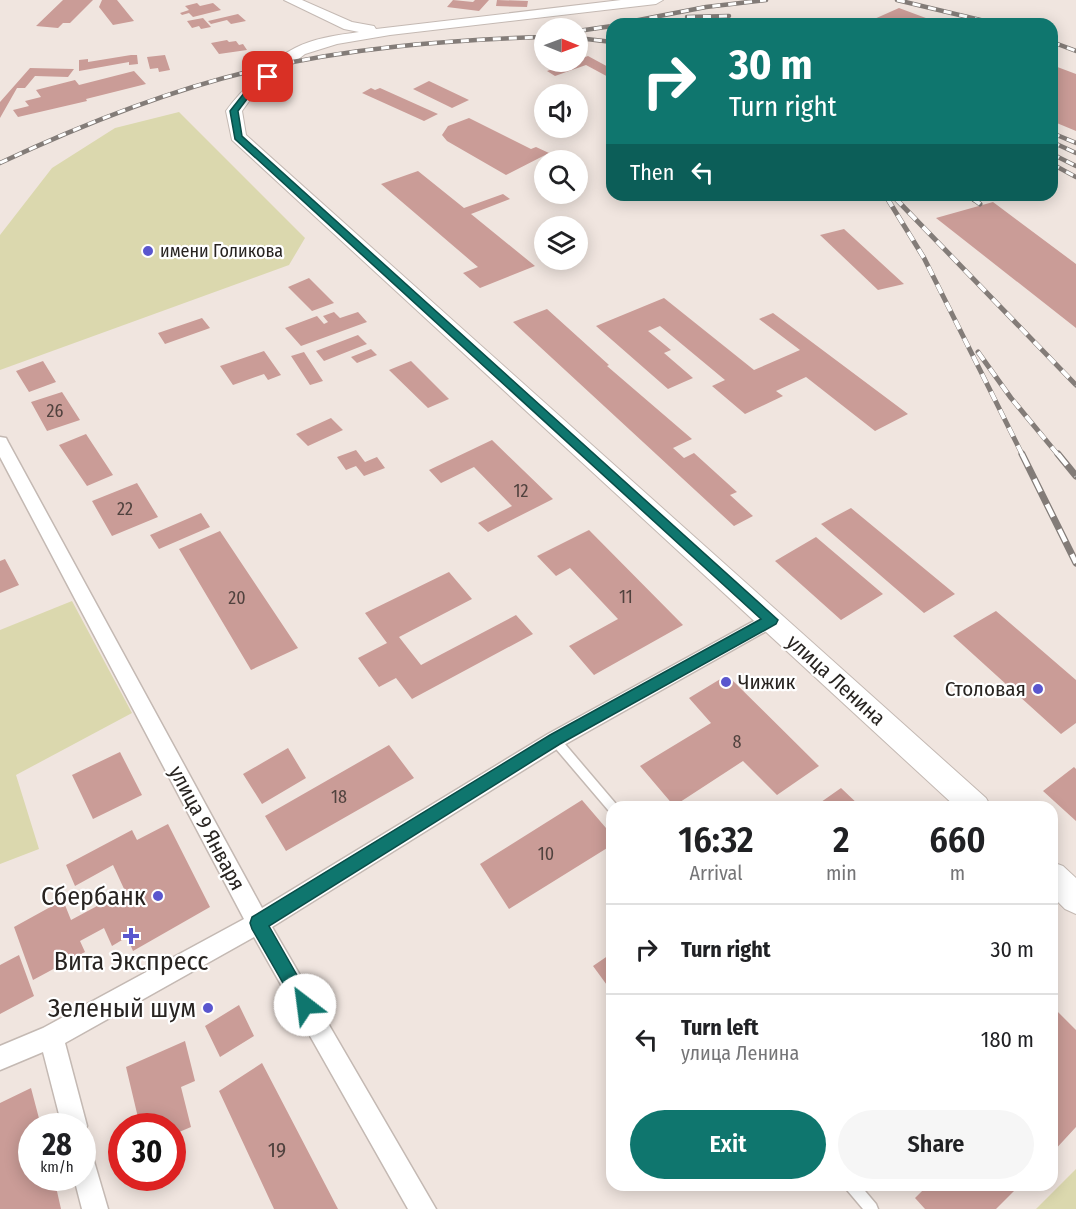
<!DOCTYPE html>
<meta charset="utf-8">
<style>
body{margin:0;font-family:"Fira Sans Condensed",sans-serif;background:#f6f6f6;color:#202124;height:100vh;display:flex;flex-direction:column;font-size:22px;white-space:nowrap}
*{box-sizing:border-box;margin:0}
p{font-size:20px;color:#757577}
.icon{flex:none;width:33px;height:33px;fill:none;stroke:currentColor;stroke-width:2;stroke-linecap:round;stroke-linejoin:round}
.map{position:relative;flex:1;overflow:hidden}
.drawer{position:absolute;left:606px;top:801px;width:452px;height:390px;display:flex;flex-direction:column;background:#fff;border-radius:18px;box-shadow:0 3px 15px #0003}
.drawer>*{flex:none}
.top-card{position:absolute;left:606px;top:18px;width:452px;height:183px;border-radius:18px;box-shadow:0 3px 15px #0003;background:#0f766e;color:#fff;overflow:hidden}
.needle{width:39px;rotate:91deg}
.tools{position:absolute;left:534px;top:18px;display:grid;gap:12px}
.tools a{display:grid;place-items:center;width:54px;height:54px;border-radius:50%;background:#fff;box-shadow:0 3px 15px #0003;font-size:30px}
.speed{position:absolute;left:18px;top:1113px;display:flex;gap:12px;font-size:30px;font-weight:700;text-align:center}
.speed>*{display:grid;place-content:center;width:78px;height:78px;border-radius:50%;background:#fff;box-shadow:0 3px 15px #0003;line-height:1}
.speed small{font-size:15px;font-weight:400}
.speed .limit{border:9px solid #d22;background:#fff;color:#111}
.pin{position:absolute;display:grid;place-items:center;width:51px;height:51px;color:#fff;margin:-26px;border-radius:12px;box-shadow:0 3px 9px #0006}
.me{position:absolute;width:66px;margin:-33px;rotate:330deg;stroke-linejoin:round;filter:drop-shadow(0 0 4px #0008)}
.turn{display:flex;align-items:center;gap:21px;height:126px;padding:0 24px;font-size:27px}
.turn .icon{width:78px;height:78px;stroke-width:2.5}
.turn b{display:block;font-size:42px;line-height:51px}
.then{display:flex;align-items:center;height:57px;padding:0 24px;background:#0003;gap:12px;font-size:22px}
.eta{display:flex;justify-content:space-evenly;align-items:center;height:102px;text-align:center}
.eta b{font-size:36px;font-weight:600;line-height:42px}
.primary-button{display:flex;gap:12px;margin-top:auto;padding:12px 24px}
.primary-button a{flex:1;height:69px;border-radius:36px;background:#0f766e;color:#fff;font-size:24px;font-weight:600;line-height:69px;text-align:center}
.primary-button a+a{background:#f6f6f6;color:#202124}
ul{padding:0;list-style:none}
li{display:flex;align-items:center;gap:18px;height:90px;padding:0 24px;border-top:2px solid #e0e0e0}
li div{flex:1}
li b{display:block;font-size:22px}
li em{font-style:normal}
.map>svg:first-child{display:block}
.green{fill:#dbd8ae}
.building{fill:#ca9c97}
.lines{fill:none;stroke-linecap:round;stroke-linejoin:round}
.lane-casing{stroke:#c4b9b3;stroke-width:3}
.street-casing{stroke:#c4b9b3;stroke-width:3}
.secondary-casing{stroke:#c4b9b3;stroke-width:2}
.lane{fill:#fff;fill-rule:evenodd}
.street{fill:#fff;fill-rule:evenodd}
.secondary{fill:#fff;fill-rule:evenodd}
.rail-far2-casing{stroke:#837c78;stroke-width:4.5}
.rail-far1-casing{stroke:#837c78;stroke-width:5}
.rail-casing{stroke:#837c78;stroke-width:7}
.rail-far2{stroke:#fff;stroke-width:3;stroke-dasharray:8;stroke-linecap:butt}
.rail-far1{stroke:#fff;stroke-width:4;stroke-dasharray:10;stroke-linecap:butt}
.rail{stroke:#fff;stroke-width:4.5;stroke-dasharray:14;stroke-linecap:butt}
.route{fill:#0f766e;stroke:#0a4d48;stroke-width:1.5}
.poi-dot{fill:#5a56ce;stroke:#fff;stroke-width:2}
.labels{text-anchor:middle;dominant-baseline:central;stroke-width:4.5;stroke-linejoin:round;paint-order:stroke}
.far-poi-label{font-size:18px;fill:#282421;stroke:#fff;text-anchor:start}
.number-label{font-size:18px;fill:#50423e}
.street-label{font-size:21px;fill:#282421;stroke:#fff}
.poi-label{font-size:21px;fill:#282421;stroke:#fff;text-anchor:start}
.near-number-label{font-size:21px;fill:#50423e}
.near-poi-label{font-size:26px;fill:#282421;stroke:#fff;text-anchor:end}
</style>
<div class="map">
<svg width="1076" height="1209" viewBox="0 0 1076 1209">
<rect width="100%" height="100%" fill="#f0e5df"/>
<path class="green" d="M179,112l126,126 -16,27 -289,105v-135l52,-67 63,-40z
M72,601l60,112 -116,62 23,74 -39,15v-234z
M1076,1169v40h-40z"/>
<path class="building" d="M63,0h30l-23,23h-7l-5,5 -22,-2z
M102,0h15l17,21 -21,4 -14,-18z
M453,0l20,2 2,-2h14l-10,11 -32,-4z
M497,0l31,1 -1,6 -31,-1z
M197,3l3,3 13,-3 8,7 -28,7 -4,-4 -7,2 -2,-2 9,-3 -4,-4z
M899,8l43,16h-79z
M238,14l8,7 -15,3 -4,-4 -16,4 -3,-3z
M203,18l8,9 -10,2 -2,-3 -7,2 -5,-7z
M227,40l2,2 7,-1 3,4 4,-1 4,6 -28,4 -8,-11z
M131,55h6l1,9 -9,1v-3l-50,9v-11l9,-1v3z
M165,55l5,15 -11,2 -1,-4 -8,1 -3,-12z
M588,56l24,13v10l-26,-14 -31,11 -8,-5z
M1052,65l24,9v57l-24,-10z
M30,68l44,1 -6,8 -33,-1 -10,12h-8l-17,30v-16z
M134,71l12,13 -60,15 1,2 -69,16 -5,-7 16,-4 -4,-5 16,-4 -5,-7 39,-10 4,5z
M429,81l40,19 -17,8 -39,-19z
M371,88l4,2 5,-2 58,26 -14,7 -62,-28z
M469,118l62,31 5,-2 13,6 -43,22 -59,-34 -5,-6 6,-9z
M418,171l46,37 39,-14 7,5 -39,15 64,52 -55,22 -17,-15 15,-6 -97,-83z
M993,202l83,62v64l-140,-110z
M844,229l60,55 -26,6 -58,-55z
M309,278l25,25 -22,8 -24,-24z
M664,298l90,72 46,-20 -41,-31 14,-6 135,101 -33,17 -69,-54 -30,14 7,5 -38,18 -33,-28 13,-6 -65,-54 -12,5 23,19 -7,3 29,25 -25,11 -72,-63z
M547,309l62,56 -2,1 85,73 -19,9 11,10 10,-5 43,39 -7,3 23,21 -19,10 -221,-204z
M334,312l6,6 18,-6 9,10 -66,24 -16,-18 32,-12 7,8 4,-2 -5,-6z
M202,318l8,10 -45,16 -7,-11z
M358,335l9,9 -43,17 -8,-10z
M371,349l6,6 -20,8 -6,-6z
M264,351l17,24 -13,5 -4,-6 -31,11 -13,-19z
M304,352l19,29 -13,4 -19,-29z
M43,361l13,21 -27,10 -13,-21z
M411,361l38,38 -21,9 -39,-38z
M62,392l18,28 -33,11 -16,-29z
M331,418l12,12 -35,16 -12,-12z
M86,434l27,41 -26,11 -28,-41z
M492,440l61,59 -65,33 -10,-9 34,-17 -38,-39 -33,16 -12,-13z
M356,450l9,12 12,-5 8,11 -21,8 -8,-10 -10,4 -9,-13z
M137,483l21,34 -46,19 -20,-35z
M851,508l104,86 -31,19 -103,-89z
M201,513l9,14 -51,22 -9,-14z
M589,530l94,95 -89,50 -25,-29 49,-27 -48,-51 -14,8 -19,-20z
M220,531l78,117 -47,22 -72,-121z
M816,537l67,57 -42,26 -66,-59z
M5,559l14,26 -19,8v-32z
M449,572l23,27 -73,38 22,28 95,-50 17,19 -121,65 -16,-21 -17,9 -21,-29 29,-15 -22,-30z
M996,611l80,69v43l-15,11 -108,-98z
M727,675l92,91 -42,29 -34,-34 -69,45 -34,-40 71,-43 -22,-25z
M389,745l25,33 -128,73 -21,-35z
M288,748l18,30 -44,26 -19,-30z
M120,752l22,43 -49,24 -21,-44z
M1074,767l2,2v52l-33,-30z
M841,788l20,19h-47z
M582,800l30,35v10l-103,64 -29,-45z
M168,824l42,83 -77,44 -6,-14 -15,9 -8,-18 -24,13 5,11 -52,28 -19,-53 49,-27 8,20 54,-29 -12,-26 -38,21 -9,-21 66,-35 5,10z
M612,953v39l-19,-26z
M19,955l15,41 -34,18v-49z
M239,1005l15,31 -34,21 -15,-31z
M1052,1006l24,24v97l-24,26z
M185,1041l10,40 -14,6 10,40 -19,8v-9h-32l-14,-59z
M262,1063l76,146h-64l-55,-118z
M31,1088l10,38h-9v52h22l7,31h-61v-106z
M928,1185h92l-24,24h-71l-10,-11z"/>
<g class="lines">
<g class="lane-casing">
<path id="lane" d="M555,736l4,1 57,67 1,3h-5v5l-4,-2 -57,-67 -1,-3 1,-3z
M845,1185h15l16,19 2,5h-15l-16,-19z"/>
</g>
<g class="street-casing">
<path id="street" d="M0,437l6,1 2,4 254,466 286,-174 217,-119 6,-2 6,2 3,5 -3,5 -215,121 -290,181 164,282h-28l-154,-272 -189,106 22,83 -4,9 -1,-9h-20l-19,-74 -43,18v-24l43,-18 201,-109 -244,-462z
M82,1147l9,4 17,58h-26l-8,-31h8z"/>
</g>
<g class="secondary-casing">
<path id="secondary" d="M284,0h18l50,22 22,4 2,3 245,-29h42l-7,4 -266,31 -53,9 -32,10 -50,39 -13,18 4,24 740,663 5,9h-35l-724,-667 -6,-29c14,-20 47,-52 69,-63 19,-10 43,-13 64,-16l-15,-3z
M1052,862l11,4 13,12v36l-11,-5 -13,-13z"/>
</g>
<use href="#lane" class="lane"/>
<use href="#street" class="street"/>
<use href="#secondary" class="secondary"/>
<g class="rail-far2-casing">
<path id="rail-far2" d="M897,0l100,24
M687,17l42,-1
M618,24l88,-17 60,-7
M578,31l34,-5
M578,38l34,4
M1052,42l24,9
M1052,133l24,10
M1052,142l24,11
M1052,154l24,12
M0,163c81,-38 164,-71 251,-92 96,-23 195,-31 293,-34
M1052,164l24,13
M885,195l4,5
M892,195l5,5
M968,195l6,5"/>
</g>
<g class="rail-far1-casing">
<path id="rail-far1" d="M887,198l37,60 99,198
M895,198l181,187
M972,198l8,6
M978,352l33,46 48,58"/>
</g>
<g class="rail-casing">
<path id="rail" d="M1022,454l54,109
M1058,454l18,22"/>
</g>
<use href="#rail-far2" class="rail-far2"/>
<use href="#rail-far1" class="rail-far1"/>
<use href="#rail" class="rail"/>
</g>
<path class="route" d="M265,75l7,2 -19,14 -15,20 4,25 536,484 -2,4 -216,120 -291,182 45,79 -2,6 -7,3 -6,-3 -47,-82 -2,-6 2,-6 298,-182 211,-116 -526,-480 -5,-28 18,-23z"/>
<g class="poi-dot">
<circle cx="148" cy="251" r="6"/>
<circle cx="726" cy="682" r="6"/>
<circle cx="1038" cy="689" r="6"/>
<circle cx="158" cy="896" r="6"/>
<path d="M128 927h6v6h6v6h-6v6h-6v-6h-6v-6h6z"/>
<circle cx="208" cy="1008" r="6"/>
</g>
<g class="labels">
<g class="far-poi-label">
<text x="160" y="251">имени Голикова</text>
</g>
<g class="number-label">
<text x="55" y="411">26</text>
<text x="521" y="491">12</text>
<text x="125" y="509">22</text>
<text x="626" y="597">11</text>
<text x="237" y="598">20</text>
<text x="737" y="742">8</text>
<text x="339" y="797">18</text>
<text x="546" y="854">10</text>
</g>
<g class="street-label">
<text transform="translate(836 680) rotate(42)">улица Ленина</text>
<text transform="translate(207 828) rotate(62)">улица 9 Января</text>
</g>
<g class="poi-label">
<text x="738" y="682">Чижик</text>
<text x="1026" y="689" text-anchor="end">Столовая</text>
</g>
<g class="near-number-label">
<text x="277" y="1150">19</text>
</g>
<g class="near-poi-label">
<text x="146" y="896">Сбербанк</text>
<text x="131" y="961" text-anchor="middle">Вита Экспресс</text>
<text x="196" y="1008">Зеленый шум</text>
</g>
</g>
</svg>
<div class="tools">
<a><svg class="needle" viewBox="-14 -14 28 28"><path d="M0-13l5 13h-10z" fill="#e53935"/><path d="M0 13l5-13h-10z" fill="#757577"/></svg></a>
<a><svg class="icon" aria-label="sound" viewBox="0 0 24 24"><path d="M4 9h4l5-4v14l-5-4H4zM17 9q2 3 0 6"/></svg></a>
<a><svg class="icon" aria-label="search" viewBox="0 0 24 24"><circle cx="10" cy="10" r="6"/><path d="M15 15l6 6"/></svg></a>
<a><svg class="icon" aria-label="layers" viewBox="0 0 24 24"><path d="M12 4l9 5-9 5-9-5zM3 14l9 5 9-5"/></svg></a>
</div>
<div class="speed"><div>28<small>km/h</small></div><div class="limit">30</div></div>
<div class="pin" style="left:268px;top:77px;background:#d93025"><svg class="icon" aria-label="arrive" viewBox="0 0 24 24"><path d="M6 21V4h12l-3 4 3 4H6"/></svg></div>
<svg class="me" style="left:305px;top:1005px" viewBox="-20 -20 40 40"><circle r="19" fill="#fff"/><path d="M0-13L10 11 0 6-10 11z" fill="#0f766e"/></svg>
<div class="top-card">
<div class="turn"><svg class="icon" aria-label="right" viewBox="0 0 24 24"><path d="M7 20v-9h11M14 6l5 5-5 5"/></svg><div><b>30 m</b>Turn right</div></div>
<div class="then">Then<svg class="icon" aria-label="left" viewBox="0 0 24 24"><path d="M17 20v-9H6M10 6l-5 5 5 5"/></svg></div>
</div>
<section class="drawer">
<div class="eta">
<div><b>16:32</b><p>Arrival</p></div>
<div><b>2</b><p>min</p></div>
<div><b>660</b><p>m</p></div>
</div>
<ul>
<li><svg class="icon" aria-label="right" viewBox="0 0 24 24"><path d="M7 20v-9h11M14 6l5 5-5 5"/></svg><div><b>Turn right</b></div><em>30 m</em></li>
<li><svg class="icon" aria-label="left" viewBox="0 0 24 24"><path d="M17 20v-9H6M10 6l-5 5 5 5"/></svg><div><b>Turn left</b><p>улица Ленина</p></div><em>180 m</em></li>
</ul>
<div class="primary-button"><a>Exit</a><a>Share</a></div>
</section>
</div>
